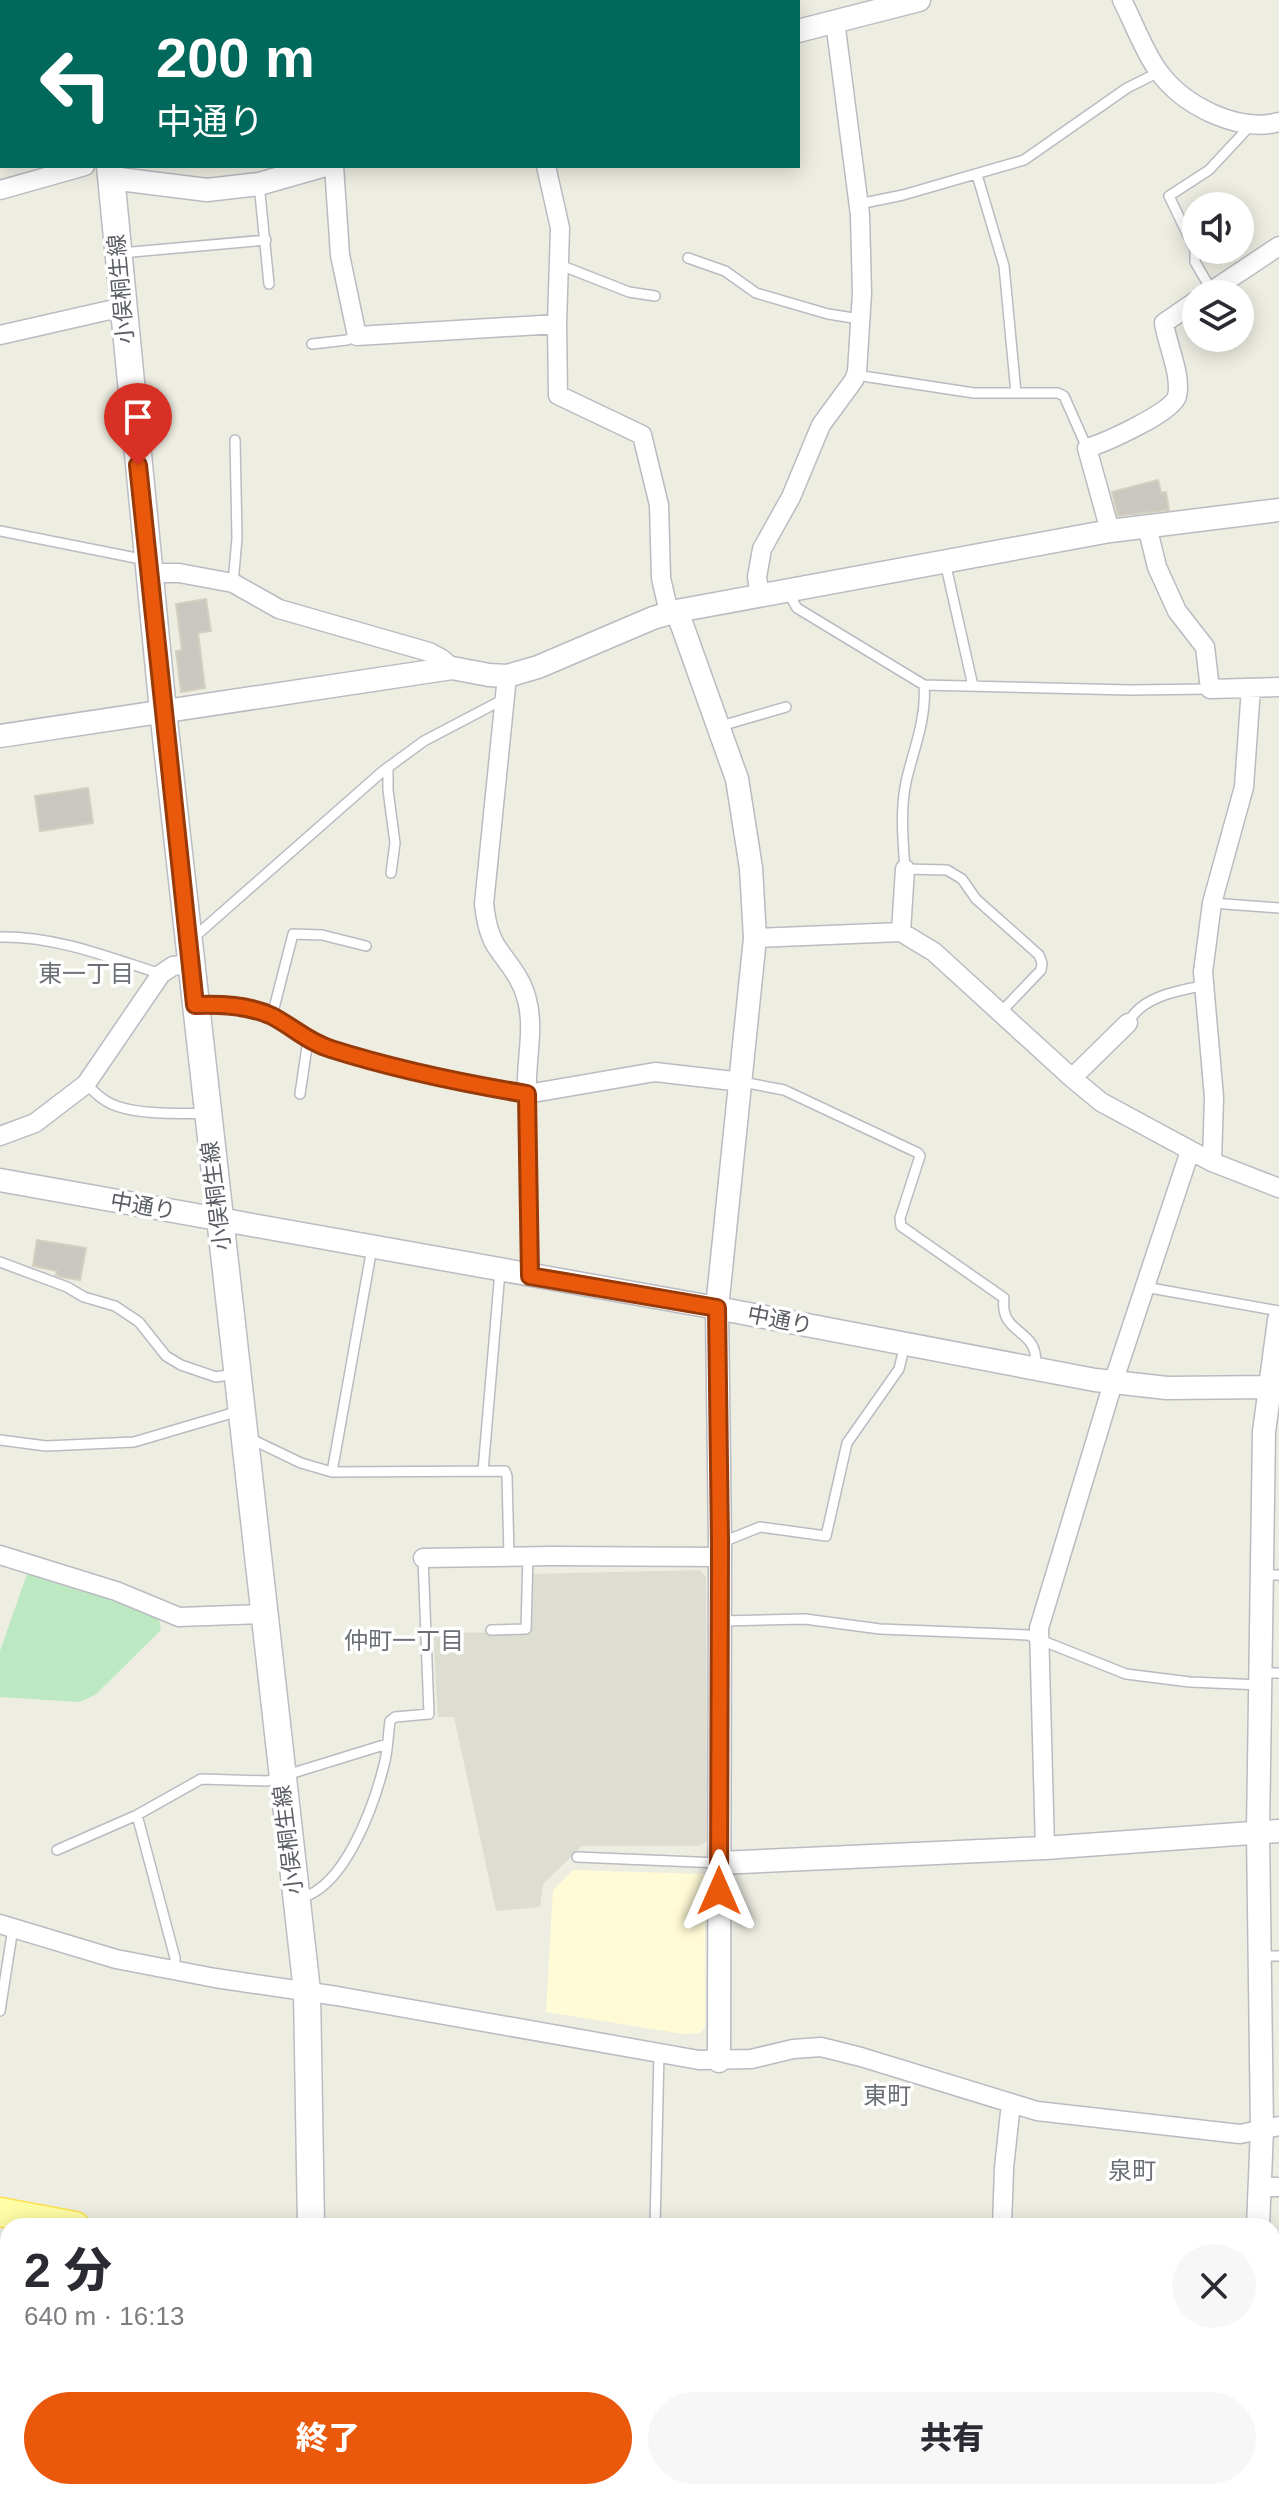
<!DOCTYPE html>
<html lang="ja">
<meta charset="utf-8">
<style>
body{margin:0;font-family:Helvetica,"Noto Sans JP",sans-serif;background:#f7f7f7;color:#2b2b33;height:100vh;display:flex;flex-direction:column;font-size:30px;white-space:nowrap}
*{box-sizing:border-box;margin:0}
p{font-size:26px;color:#7c7c81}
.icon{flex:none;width:44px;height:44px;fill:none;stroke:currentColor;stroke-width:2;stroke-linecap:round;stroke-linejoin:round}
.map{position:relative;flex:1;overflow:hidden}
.side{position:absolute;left:0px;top:2218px;width:1280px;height:282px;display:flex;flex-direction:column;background:#fff;border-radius:24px 24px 0 0;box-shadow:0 4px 20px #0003}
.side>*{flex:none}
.guide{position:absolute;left:0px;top:0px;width:800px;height:168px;box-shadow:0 4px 20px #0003;background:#00695c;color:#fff;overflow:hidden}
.buttons{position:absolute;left:1182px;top:192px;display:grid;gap:16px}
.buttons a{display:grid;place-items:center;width:72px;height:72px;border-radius:50%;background:#fff;box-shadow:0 4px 20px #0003;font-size:40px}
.pin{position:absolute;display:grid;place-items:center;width:68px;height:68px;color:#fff;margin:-82px -34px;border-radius:50% 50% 50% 0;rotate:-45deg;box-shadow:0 0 8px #0007}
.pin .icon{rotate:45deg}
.me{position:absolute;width:88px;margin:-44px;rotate:0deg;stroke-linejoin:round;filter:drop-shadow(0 0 6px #0008)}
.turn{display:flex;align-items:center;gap:28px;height:168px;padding:0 24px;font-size:36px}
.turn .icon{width:104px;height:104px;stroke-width:2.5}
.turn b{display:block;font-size:56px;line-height:68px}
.round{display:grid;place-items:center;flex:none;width:84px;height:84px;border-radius:42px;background:#f7f7f7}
.overview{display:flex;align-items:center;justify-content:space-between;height:136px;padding:0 24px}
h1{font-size:48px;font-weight:800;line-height:60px}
.primary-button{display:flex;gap:16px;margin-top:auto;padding:16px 24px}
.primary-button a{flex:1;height:92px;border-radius:48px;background:#ea580c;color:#fff;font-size:32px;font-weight:800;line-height:92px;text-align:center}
.primary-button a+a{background:#f7f7f7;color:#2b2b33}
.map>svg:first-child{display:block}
.commercial{fill:#fffbd6}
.education{fill:#deddd1}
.green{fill:#bce8c2}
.building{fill:#c9c7bf;stroke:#d3d0c0;stroke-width:2}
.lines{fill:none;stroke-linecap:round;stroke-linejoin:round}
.service-casing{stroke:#babbc2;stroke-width:12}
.minor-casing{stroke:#babbc2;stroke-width:21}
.tertiary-casing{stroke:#babbc2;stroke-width:25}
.secondary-casing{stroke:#bbbdc4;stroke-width:29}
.primary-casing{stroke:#fbe24e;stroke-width:31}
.service{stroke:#fff;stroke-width:9}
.minor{stroke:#fff;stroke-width:18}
.tertiary{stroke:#fff;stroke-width:22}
.secondary{stroke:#fff;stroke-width:26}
.primary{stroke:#fffda6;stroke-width:28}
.route-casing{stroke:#983908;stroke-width:20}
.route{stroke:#ea580c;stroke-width:14}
.labels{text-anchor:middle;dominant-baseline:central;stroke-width:7;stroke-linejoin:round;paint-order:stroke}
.street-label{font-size:22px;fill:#5a5d64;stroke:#fff}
.neighbourhood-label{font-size:24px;fill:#6b6f76;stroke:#fff}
</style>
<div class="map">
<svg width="1279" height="2499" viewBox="0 0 1279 2499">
<rect width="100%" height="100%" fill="#eeede2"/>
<path class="commercial" d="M573,1870l132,4v153l-5,6 -17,1 -137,-22 7,-122z"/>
<path class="education" d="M700,1570l6,7 1,264 -8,5h-117l-39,38 -3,23 -44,4 -42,-194h-16l-5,-84 93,-1 5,-4 1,-54z"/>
<path class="green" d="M27,1574l116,36 16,9 2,11 -66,65 -16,7 -79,-5v-46z"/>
<path class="building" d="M1158,480l3,13 5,-1 3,18 -51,6 -6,-24z
M206,599l5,32 -13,2 7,55 -24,4 -5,-41 6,-1 -6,-46z
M88,788l5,35 -53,8 -5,-35z
M37,1240l49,8 -6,32 -19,-3 -5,-2 1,-4 -24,-5z"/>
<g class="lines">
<g class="service-casing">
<path id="service" d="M659,0v2
M458,2v-2
M571,2v-2
M977,175l27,91 12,127
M259,184l10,100
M859,204l44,-9 121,-35 103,-72 32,-16
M121,253l145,-13
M688,258l37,13 31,22 72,21 32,5
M560,265l69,27 26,4
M1212,291l-17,-29v-12l-26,-54 40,-26 41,-44
M312,344l35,-4 10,-4
M856,375l118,18h84l6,3 23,52
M0,531l146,29
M945,562l28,124
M233,583l4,-45 -2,-98
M787,591l10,17 127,77 206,5 80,-1
M924,685c3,33 -11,66 -18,97 -6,29 -3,59 -1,87l42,1 15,9 14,20 63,56 3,8 -1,7 -40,42
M721,726l65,-19
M388,767v23l7,53 -4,30
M1212,903l67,5
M190,936l10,-4 183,-161 41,-30 80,-42
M0,937c56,-1 108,20 161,37
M198,1005c25,-2 49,0 72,11 21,9 37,25 59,32 64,21 132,35 198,46l3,181
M272,1016l21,-82 29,1 44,11
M1128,1023c13,-26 48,-32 74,-37
M742,1082l42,8 134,63 2,3 -20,62 1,8 103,72c-5,39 37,29 31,69
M86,1084c6,6 13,13 20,17 21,14 75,13 100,12
M300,1094l8,-54
M0,1262l67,25 17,10 31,9 24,16 27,34 15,9 35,12 18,-3
M1145,1287l134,24
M249,1438l52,25 31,9 173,-1 2,5 2,80
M0,1440l46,6 88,-4 105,-31
M483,1471l17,-200
M332,1472l40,-224
M720,1543l40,-16 66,9 21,-93 52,-74 6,-25
M1262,1575h17
M722,1621l83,-2 75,10 148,6 98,39 64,8 71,3
M491,1630l35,-1 2,-73
M1261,1673h18
M137,1815l38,143v12
M57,1850l80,-35 64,-36 66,2 120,-37
M577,1857l142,6
M300,1898c45,-10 74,-93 84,-133 4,-14 4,-30 6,-44l5,-4 34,-3 -6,-156
M1260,1956h19
M0,2011l13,-83
M655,2226l4,-173
M0,2479l8,2
M56,2492l30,7
M821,2499l2,-7"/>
</g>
<g class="minor-casing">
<path id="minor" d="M1122,0c12,23 22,52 37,72 25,34 79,61 120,50
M336,2v-2
M334,166l6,89 17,81 200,-12
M546,166l14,62 -3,96 1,71 84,40 17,70 2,73 8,35
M0,190l85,-24
M1207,294l72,-48
M0,335l123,-28
M1147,526l10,41 20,44 28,36 5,42 69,-2
M1110,531l-23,-83c17,-5 87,-36 90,-52 5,-20 -10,-52 -13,-73l32,-22
M149,573h30l54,10 46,26 150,43 13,7 10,9
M760,595l-3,-18 5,-28 29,-52 30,-72 33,-45 3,-8 5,-79 -2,-78 -25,-194
M507,676l-23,228c2,15 4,29 12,42 12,18 26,32 31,54 8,30 -2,64 0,94l128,-22 87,10
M901,932l4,-63
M755,938l146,-6 33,20 138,126 29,24 111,60 67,26
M1072,1078l56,-55
M0,1136l35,-13 51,-39 75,-110 12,-8 17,-2
M1212,1162l2,-65 -11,-125 9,-69 32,-116 7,-99
M0,1555l116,36 63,26 84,-3
M423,1558l128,-2 169,1
M1045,1848l-6,-220 74,-245 77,-232
M0,1924l116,35 99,19 122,18 362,64 52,-1 42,-10 28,-2 40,10 176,54 203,23 39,-8
M1259,2187h20
M1002,2226l2,-58 7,-65
M0,2297l8,-35
M1272,2333l7,1
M605,2499l1,-7"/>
</g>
<g class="tertiary-casing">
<path id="tertiary" d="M798,31l121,-31
M111,178l96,12 52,-6 63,-18
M677,611l60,168 14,89 4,70 -38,370 3,235 -1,518
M0,736l452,-68 37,7 18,1 31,-9 115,-49 24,-7 433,-80 169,-21
M0,1180l717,128 378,72 72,8 112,-1
M719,1863l326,-15 234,-17
M1258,2226l4,-96 -4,-298 6,-400 15,-112
M277,2499v-7
M962,2499l1,-7
M1238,2499l1,-7"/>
</g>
<g class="secondary-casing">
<path id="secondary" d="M91,0v2
M110,166l53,545 144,1280 4,235"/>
</g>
<g class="primary-casing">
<path id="primary" d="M0,2212l75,14
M1272,2469l7,2"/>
</g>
<use href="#service" class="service"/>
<use href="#minor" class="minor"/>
<use href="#tertiary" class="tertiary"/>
<use href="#secondary" class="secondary"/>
<use href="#primary" class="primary"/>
</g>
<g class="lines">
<g class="route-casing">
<path id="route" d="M138,465l57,540c26,-1 53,0 77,11 21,11 36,26 59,33 63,20 130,34 196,45l3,182 187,32 3,235 -1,348"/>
</g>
<use href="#route" class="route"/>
</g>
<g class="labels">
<g class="street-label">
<text transform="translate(121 289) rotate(-95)">小俣桐生線</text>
<text transform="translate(216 1196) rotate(-97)">小俣桐生線</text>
<text transform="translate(143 1206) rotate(10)">中通り</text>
<text transform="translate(780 1320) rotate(11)">中通り</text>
<text transform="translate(288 1840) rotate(-97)">小俣桐生線</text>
</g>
<g class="neighbourhood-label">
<text x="86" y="973">東一丁目</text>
<text x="404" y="1640">仲町一丁目</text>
<text x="887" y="2095">東町</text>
<text x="1132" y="2170">泉町</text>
</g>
</g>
</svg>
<div class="buttons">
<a><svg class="icon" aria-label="sound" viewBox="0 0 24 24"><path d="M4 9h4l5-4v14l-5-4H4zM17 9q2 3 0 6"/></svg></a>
<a><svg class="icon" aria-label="layers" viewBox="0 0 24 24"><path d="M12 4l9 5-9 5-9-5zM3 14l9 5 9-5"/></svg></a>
</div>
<div class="pin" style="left:138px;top:465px;background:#d93025"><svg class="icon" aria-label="arrive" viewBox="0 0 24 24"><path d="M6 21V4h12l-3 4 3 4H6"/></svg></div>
<svg class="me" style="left:719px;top:1891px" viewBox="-20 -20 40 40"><path d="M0-17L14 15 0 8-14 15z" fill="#ea580c" stroke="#fff" stroke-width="4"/></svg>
<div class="guide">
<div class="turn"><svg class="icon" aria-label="left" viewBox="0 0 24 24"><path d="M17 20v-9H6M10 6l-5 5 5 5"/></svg><div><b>200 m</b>中通り</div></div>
</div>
<section class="side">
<div class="overview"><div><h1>2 分</h1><p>640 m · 16:13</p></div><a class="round"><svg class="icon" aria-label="close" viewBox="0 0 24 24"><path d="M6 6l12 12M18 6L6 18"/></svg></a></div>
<div class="primary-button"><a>終了</a><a>共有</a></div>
</section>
</div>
